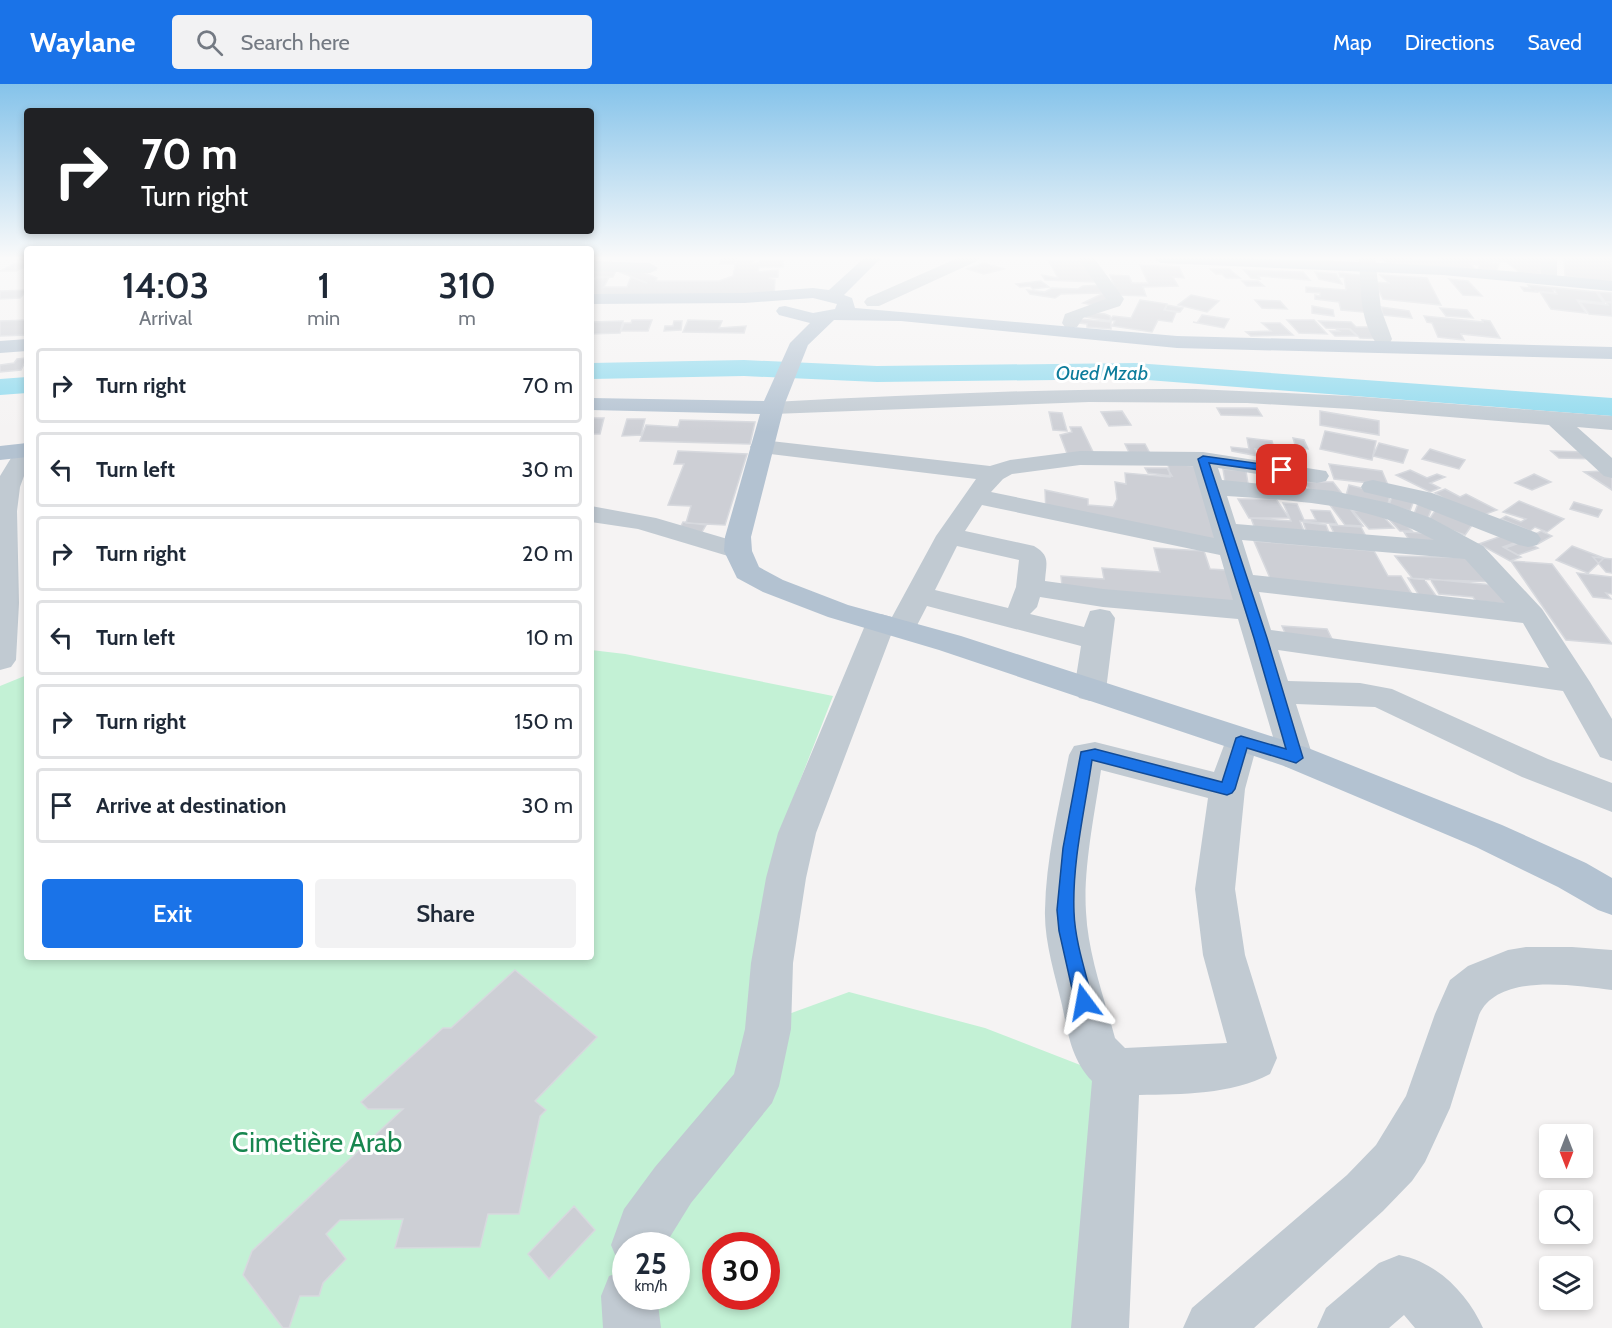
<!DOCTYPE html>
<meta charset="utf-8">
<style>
body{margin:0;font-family:Cabin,sans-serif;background:#f2f2f3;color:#1f2937;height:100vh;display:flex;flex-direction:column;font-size:22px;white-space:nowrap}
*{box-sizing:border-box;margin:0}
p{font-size:20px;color:#747a83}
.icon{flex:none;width:33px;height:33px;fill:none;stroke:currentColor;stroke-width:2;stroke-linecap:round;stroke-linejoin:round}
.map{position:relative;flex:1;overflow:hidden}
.sheet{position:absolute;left:24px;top:162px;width:570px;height:714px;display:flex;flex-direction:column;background:#fff;border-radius:6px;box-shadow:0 3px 9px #0003}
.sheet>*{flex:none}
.banner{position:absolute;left:24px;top:24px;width:570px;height:126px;border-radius:6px;box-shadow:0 3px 9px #0003;background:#202124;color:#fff;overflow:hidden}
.needle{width:39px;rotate:180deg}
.tools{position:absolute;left:1539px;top:1040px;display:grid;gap:12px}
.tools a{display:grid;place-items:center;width:54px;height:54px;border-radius:6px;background:#fff;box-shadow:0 3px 9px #0003;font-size:30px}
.speed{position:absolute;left:612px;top:1148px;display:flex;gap:12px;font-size:30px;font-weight:700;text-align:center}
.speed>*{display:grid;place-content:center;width:78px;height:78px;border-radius:50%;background:#fff;box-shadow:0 3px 9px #0003;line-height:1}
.speed small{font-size:15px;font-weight:400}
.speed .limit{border:9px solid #d22;background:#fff;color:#111}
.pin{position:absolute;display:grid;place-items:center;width:51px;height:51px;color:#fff;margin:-26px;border-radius:12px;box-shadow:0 3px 9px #0006}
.me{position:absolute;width:66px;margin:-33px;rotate:347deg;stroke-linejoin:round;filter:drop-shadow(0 0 4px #0008)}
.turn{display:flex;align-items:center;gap:21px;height:126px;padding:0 18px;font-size:27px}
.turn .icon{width:78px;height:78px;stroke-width:2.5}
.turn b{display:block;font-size:42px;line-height:51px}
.eta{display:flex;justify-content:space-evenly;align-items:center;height:102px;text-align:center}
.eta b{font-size:36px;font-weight:600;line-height:42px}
.button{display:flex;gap:12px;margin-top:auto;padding:12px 18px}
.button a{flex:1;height:69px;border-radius:6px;background:#1a73e8;color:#fff;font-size:24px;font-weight:600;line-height:69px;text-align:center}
.button a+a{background:#f2f2f3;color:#1f2937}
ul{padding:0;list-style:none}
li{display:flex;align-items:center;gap:18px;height:75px;margin:0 12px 9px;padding:0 6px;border:3px solid #e0e1e3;border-radius:6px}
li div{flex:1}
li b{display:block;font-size:22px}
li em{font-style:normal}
header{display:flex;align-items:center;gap:36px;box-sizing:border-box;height:84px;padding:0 30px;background:#1a73e8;color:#fff}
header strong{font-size:28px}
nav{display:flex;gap:33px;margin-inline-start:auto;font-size:21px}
.search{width:420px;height:54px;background:#f2f2f3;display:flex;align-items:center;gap:15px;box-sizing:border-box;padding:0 21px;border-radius:6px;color:#747a83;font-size:22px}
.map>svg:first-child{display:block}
.green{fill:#c3f1d5;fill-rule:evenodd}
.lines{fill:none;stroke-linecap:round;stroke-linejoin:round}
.river{fill:#90daee;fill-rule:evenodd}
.building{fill:#cdcfd5;stroke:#d7d9de;stroke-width:1.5}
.minor{fill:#c1cad2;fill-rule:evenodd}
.major{fill:#b3c2d1;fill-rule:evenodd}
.route{fill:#1a73e8;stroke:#114b97;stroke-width:1.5}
.labels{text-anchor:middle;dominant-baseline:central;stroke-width:6;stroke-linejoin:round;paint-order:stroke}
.far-water-label{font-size:20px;font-style:italic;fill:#0c7c9b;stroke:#fff}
.near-park-label{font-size:27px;fill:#17864f;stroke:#fff}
</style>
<header>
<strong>Waylane</strong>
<div class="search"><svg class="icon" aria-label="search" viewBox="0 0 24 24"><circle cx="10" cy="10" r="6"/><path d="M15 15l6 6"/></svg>Search here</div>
<nav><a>Map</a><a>Directions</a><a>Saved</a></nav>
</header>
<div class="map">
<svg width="1612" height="1244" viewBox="0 0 1612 1244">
<rect width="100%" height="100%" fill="#f5f3f3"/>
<path class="green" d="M591,566l34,4 208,42 -44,113 -14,210 74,-27 136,36 121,47 -18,253h-1088v-642l27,-11v282h564zM626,1161h50v51h-50zM716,1161h50v51h-50z"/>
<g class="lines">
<path class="river" d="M744,276l133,6 258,-3 477,35v18l-477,-37 -258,3 -133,-6 -153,3v-16z
M27,293v16l-27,2v-16z"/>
</g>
<path class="building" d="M722,174h15l-2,6h-15z
M1382,174l62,3 -7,-3h35l4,4 1,-3 70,-1 -2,13h-6l4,3 -23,-1 -13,-11 -22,-1 14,2 -2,8 -19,-2 1,-4 -9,-1 7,7 -89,-5z
M1564,174h48v25l-47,-7z
M765,176h18v7h-24l-1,5 20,-2v7l-9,1 6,2 -1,16h-183v-8l5,-11h13l-5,10h23l4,-10 16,6 -27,-11 1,-2h36l-12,3 12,5 -1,3h63l14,-5 3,-15h17v3z
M1049,177l41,1 4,20 -49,-2 -3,-5 16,3z
M16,179h11v3l-11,5h-16z
M984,179l20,6 -20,5 -17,-5z
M1140,181l39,2 5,11 -11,-1 5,9 -35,1 3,9 -29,-1 -7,-20 19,1 3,7h16z
M591,185h26l-4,8 -22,1z
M1210,185h19l11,9h-14l-4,-4h-6z
M1244,186l59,2 7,8 -52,-4 2,3 -9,-1z
M1315,188l21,2 6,10 -23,-5z
M1339,189l29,3 6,37 -33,-3 -2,-8 -24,-3v-4l5,1v-3l-14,-1v-5l40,3 -2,-13h-4z
M1380,191l47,3 14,27 -58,-6 -8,-17 14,1z
M1449,195l19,2 14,15 -19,-1z
M1041,197l8,6 -16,2 -3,-3 -10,1 -4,-3z
M1242,197h16l6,5h-17z
M1104,201l8,19 -6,4 -23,-5 21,-10 -43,1 -6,4 -25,-4 -3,-4 18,2 7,-4 26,1 5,-3z
M1528,201l68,7 8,11 -27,-3 9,13 -35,-4 -11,-17 17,2 -2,-4h-2l1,3 -18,-2 1,1 -13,-1 -3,-4 9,1z
M27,206l-7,8 -20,1v-8z
M1598,208l14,1v9h-7z
M1191,211l28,6 -12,11 -29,-7z
M1140,216l27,4 -3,6 12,2 -4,10 -14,-2 -6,12 -40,-6 3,-5 -5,-1 3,-4 18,2z
M1255,216l25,1 7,8 -25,-1z
M1580,218l28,3 -2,-3 6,1v13l-23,-2z
M1167,221l16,3 -3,4 -15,-2z
M1312,222l21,4 1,6 -22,-3z
M1381,223l28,4 3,7 -29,-3z
M1440,224l27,2 6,8 -27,-2z
M1086,228l19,2 5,2 1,5 -25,-4z
M1202,231l27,4 -5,9 -31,-6 4,1z
M1424,232l59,6 -1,-2 8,1 10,17 -39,-4 3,6 -26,-3 -6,-14 -5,-1z
M1079,235l32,3v7l-24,-2v-3l-8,-1z
M27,236v15l-27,1v-15z
M632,236h20l-4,11h-27l3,-8h7z
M688,236l34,1 -3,7 27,-2 -2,7 -61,-1z
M1287,236h27l13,14 -28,-1z
M623,237l-3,12 -29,1v-12z
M674,237h8l-1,9 -17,1 1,-5h8z
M1319,237l32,1 5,5h21l11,12 -28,-1 -10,-9 -24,-1z
M1262,239h18l13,12 -42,1 -5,-4 25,-1z
M1336,245h13l8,7h-22l-5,-5h9z
M27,274l-6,12 -21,2v-7l14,-2 3,-4z
M1217,324h40l5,8 -41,-1z
M1122,327l9,14 -22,1 -8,-14z
M1320,327l59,10v14l-59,-10z
M1049,328l13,1 5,18 -14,-1z
M591,334h13l-4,16h-9z
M627,335h18l-4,16 -19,1z
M680,336l75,2 -5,22 -110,-3 6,-16 32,2z
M1070,343h11l14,29h-27l-8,-21 12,-3z
M1325,347l51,10 -4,19 -52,-11z
M1247,354l25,3 3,11 -20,-3 1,5 16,2 1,3 -41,-8 -1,-4 18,2z
M1293,354l11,2 4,9 -12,-1z
M1379,359l29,7 -5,13 -30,-7z
M1125,360h20l10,19h-21z
M1430,365l35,11 -6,9 -37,-10z
M678,367l69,3 -22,71 -39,-2 5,-17 -23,-1 16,-41h-10z
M1551,367l37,1 8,7 -37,-1z
M1281,372l21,3 3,13 -22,-3z
M1168,380l42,3 26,87 -190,-41 -1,-23 43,9v6l25,2 4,-8 -2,-17 11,2 -1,-11 45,4z
M1329,380l53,7 6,14 -54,-6z
M1145,384h22l5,8 -24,-3z
M1223,385l23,2 3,19 -23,-2z
M1410,386l17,8 10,-4 8,3 -15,6 10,5 -10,4 -34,-17z
M1604,387l8,4v15l-28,-18z
M1534,390l17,8 -19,8 -17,-7z
M1260,392l43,4 4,15 -44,-5z
M1304,398h29l11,14 -30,-1z
M1349,401l41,10 -3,14 -42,-10z
M1445,405l15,8 6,-3 31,16 -22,8 -40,-25z
M1393,410l21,6 -4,11 -21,-6z
M1238,415h38l13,19h-40z
M1419,417l14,4 -5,13 -14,-4z
M1519,417l45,18 -17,13 -12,-5 -5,4 -29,-12 5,-3 15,6 5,-3 -23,-7z
M1574,418l28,8 -4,7 -28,-8z
M1283,419l14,1 7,16h12l-5,-10 19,1 7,13 -37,-3 8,20 -50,-4 -7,-19 40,3z
M1330,421l18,1 15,20 -18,-1z
M1437,424l38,13 -10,14 -38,-13z
M1377,426l17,18 -25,1 -16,-18z
M1385,431h12l15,16h-12z
M683,438l23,3 -4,7 -23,-2z
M1303,438l23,3 7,18 -23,-2z
M1330,441l31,2 10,19 -32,-3z
M1496,441l38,10 7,-4 11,5 -14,8z
M1404,448l35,2 15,21 -37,-3z
M1507,450l13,7 -17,6 18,10 -11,4 -31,-17z
M1254,457l120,10 14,25h13l11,18 -139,-9z
M1525,457l13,7 -20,7 -13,-7z
M1572,462l32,12 -16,15 -32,-13z
M1154,464l50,3 6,18 31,2 14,37 -192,-12 -2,-20 43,3 -2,-11 58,4z
M1395,472l93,2 11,24 -86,-3z
M1593,473l19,2v14l-6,-1z
M1511,477l41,3 60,80 -46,-4z
M1577,489l35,4v17l-6,-1 5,6 -18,-2z
M1408,494l16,1 15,21h-17z
M1430,495l84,8 13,19 -51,-5 -3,-4 -34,-3z
M1282,542l45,3 10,20 -46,-3z
M515,886l82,67 -62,64 11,9 -6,6 -21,98h-31l-8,33 -85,1 8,-29 -63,1 -14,14 20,25 -23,24 -4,13h-19l-11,32h-6l-40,-53 9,-24 151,-142h-35l-7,-7 82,-74h8z
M574,1122l21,24 -46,49 -21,-25z"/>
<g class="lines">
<path class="minor" d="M958,174h21l-2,3 -98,45h-12l-3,-4 3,-4z
M1078,174h16l30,41 -4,7 -37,12 -6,9h-12l-3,-4 3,-9 41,-15z
M1359,174h16l6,51 11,30 -2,4h-14c-17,-25 -15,-56 -17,-85z
M1541,174h16v20l-2,3 -6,2 -8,-5z
M591,177l59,2 8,5 -8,5 -59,-2z
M1195,305l156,7 261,20v14l-35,-3 35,31v20l-8,-2 -55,-51 -198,-16 -104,-6 -158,-1 -316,12 -8,-1 -3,-5 3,-5 8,-1c141,-7 281,-14 422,-13z
M761,356l229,26 20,-6 70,-9 123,1 123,19 3,5 -3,5 -9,2 -99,-15 4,12 111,11 56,12 42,15 52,28 59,63 48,73 22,37v42l-12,-4 -37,-66 -285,-41 10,31 72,2 32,6 156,70 64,24v29l-90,-35 -147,-70 -79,-3 17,53 -5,9 -12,4 -12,-4 -5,-9 -41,-138 -135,-12 -63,-10 -3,10 -7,7 54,13 6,-16 10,-2 10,2 5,7 -9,72 -5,8 -11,3 -11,-3 -5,-8 7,-44 -154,-40 -15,29 -11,2 -10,-2 -75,198 -10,45 -13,85 -2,66 -12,57 -7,17 -81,100 -26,42h-39v22l-7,-3 -8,-19 13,-36 31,-42 79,-93 11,-45 6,-66 15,-85 12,-45 88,-210 4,-7 11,-2 11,3 44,-81 40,-57 -223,-27 -3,-5 3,-5zM1080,381l113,1 21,72 -223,-46 12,-13 9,-5zM1227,412c72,5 143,8 207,44l-198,-16zM982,421l238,50 13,45 -130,-11 -58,-8c1,-18 6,-25 -11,-35l-69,-15zM1242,456l223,19 40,44 -252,-28zM957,462l62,14 -3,27 -8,21 -73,-18zM1259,508l264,31 26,45 -278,-38z
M27,359v25l-7,19 -3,24 2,92 -3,57 -5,7 -11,3v-194l19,-31z
M1373,396l59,13 105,40 4,6 -4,6 -9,2 -9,-2 -104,-41 -51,-12 -3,-5 3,-5z
M591,422l65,12 92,27 4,6 -4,6 -10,2 -100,-30 -47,-7z
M1241,645l12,3 5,9 -13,48 -10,100 10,66 32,103 -7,16c-40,21 -87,20 -131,21l-10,233h-58l21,-247c-21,-22 -24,-48 -30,-76 -7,-30 -18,-64 -17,-95 1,-52 14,-104 24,-155l5,-9 21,-4 119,30 15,-40zM1101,686l107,28 -13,91 8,66 24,88 -102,5 -10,-10c-11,-41 -27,-84 -29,-126 -3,-43 9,-100 15,-142z
M1526,863h46l40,3v40c-37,-4 -114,-18 -133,25l-29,93 -25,54 -13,19 -29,30 -129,117h-71l9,-20 155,-133 29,-30 30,-49 29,-82 15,-34 18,-14 40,-16z
M1399,1171c38,7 69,39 84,73h-68l-11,-13 -15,13h-72l9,-20 53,-45z
M626,1186v26h31l4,32h-58l-2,-32 8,-20z"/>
<path class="major" d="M864,174h17l-37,37 8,3 3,10 322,28 435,11v12l-435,-11 -276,-27 -67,-1 -26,25 -23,58 -34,134 1,14 7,16 24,13 65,25 113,31 347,112 194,77 84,38 26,15v37l-14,-5 -40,-23 -82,-40 -192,-81 -345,-116 -111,-33 -65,-25 -26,-14 -13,-27 1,-14 35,-123 -169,-4v-12l173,3 26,-58 20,-20 -31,-8 -3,-4 3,-4 6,-1 28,7 22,-4 2,-5 -24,-6 -68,5 -154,1v-10l154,-1 68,-5 16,2z
M1153,174c154,0 306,6 459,23v10l-169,-16 -282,-12z
M27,255v12l-27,2v-12z
M27,359v14l-27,3v-14z"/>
</g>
<linearGradient id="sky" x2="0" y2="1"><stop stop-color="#85c3ea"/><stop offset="0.5" stop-color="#fafafa"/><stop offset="1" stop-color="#fafafa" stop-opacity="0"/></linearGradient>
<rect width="1612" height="348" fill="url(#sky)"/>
<path class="route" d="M1203,372l79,11 5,3 -5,3 -73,-10 58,175 36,120 -7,5 -49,-15 -12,41 -3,4 -5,2 -135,-35c-7,49 -20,102 -18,152 1,30 12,61 19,90l-3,6 -6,3 -7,-3 -2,-6 -16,-71 -2,-21 6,-62 18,-96 14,-3 127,33 14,-44 5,-2 45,13 -32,-111 -56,-179z"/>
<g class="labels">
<g class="far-water-label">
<text x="1102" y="289">Oued Mzab</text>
</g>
<g class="near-park-label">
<text x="317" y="1058">Cimetière Arab</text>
</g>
</g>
</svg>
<div class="tools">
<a><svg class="needle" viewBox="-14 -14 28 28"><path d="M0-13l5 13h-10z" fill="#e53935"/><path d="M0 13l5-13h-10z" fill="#747a83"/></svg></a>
<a><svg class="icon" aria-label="search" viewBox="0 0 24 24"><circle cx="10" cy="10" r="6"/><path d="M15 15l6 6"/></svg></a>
<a><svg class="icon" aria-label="layers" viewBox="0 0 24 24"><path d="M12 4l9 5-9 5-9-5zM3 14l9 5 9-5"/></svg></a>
</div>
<div class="speed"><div>25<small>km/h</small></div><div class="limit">30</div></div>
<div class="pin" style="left:1282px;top:386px;background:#d93025"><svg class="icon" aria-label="arrive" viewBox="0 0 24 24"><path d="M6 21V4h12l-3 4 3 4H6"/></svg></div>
<svg class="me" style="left:1084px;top:918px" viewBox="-20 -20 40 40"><path d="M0-17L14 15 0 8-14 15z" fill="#1a73e8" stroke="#fff" stroke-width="4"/></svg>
<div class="banner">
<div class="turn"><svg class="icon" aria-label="right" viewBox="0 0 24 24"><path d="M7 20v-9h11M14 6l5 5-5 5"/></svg><div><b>70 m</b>Turn right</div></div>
</div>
<section class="sheet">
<div class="eta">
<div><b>14:03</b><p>Arrival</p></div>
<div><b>1</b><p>min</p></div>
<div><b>310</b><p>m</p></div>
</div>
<ul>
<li><svg class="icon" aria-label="right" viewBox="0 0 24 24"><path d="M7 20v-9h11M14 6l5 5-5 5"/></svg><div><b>Turn right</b></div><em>70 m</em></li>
<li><svg class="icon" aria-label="left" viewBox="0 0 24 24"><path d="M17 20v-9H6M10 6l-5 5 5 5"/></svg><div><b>Turn left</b></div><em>30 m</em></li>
<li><svg class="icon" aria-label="right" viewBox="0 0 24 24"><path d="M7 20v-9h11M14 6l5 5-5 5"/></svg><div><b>Turn right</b></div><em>20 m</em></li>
<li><svg class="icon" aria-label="left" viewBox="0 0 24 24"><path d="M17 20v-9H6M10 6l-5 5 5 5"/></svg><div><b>Turn left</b></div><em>10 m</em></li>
<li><svg class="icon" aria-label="right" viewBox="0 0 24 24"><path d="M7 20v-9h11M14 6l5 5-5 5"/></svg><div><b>Turn right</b></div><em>150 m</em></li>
<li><svg class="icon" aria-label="arrive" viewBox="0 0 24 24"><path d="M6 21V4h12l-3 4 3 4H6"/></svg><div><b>Arrive at destination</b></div><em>30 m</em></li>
</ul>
<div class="button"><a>Exit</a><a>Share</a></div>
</section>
</div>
